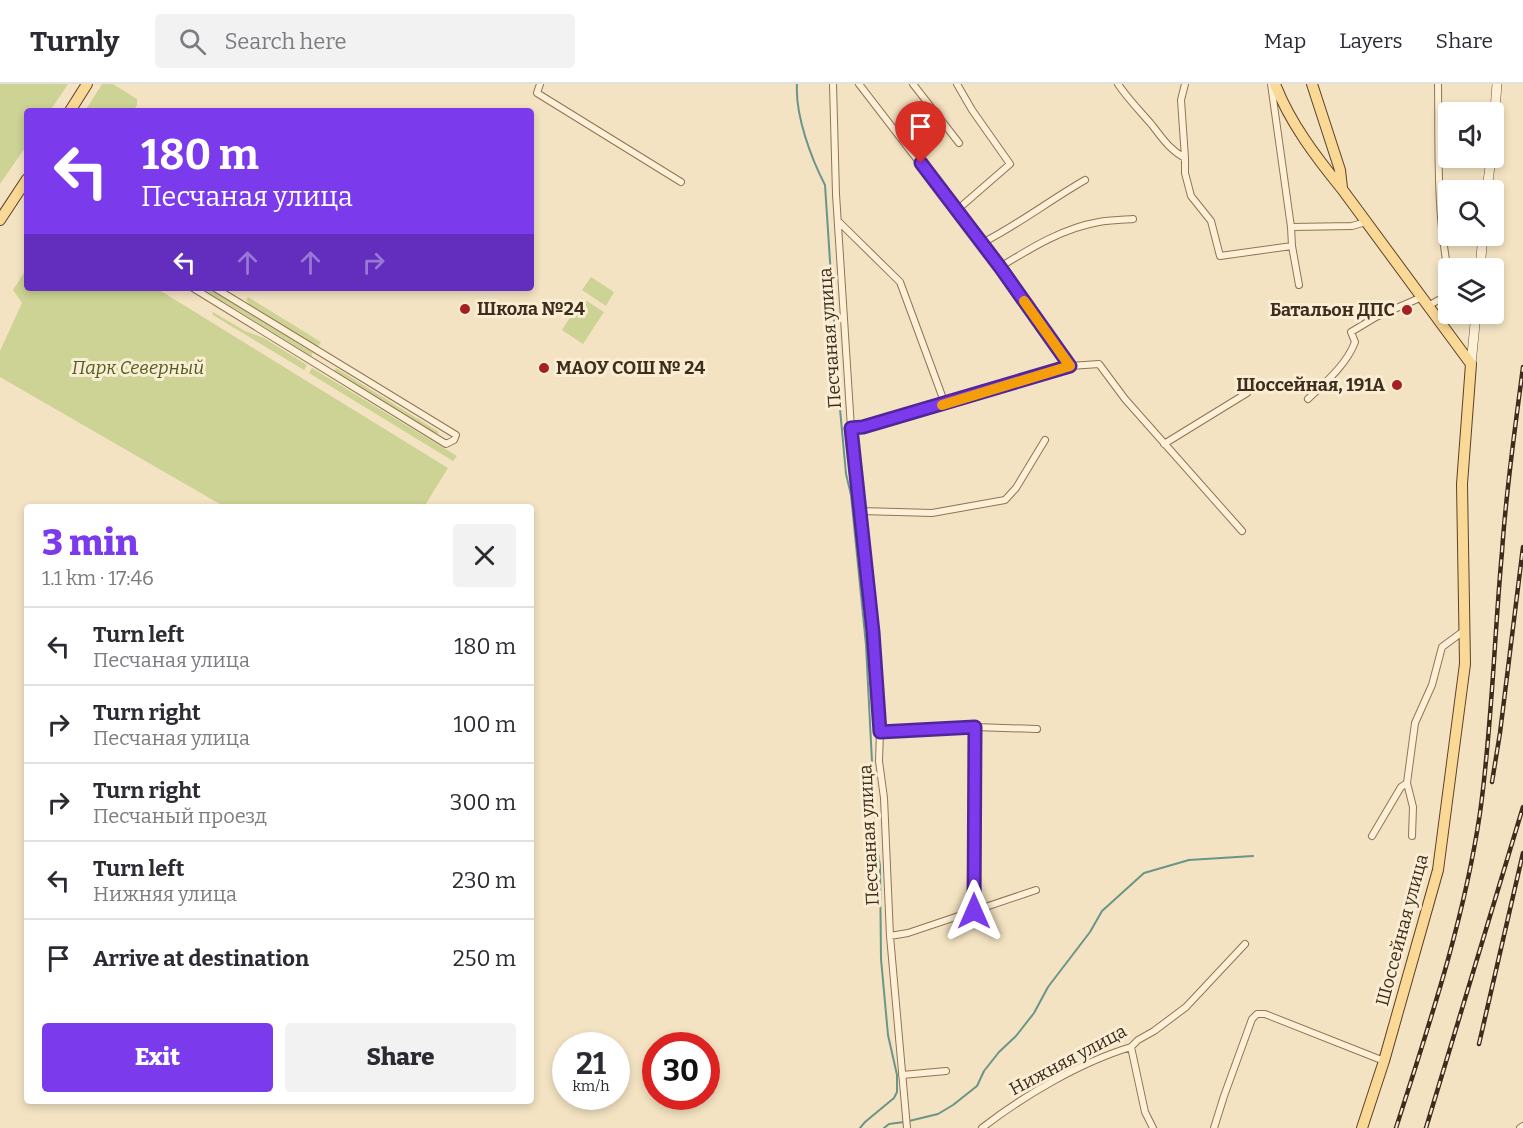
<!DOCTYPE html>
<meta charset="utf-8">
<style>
body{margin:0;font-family:Bitter,serif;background:#f2f2f3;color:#2b2b33;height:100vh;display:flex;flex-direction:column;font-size:22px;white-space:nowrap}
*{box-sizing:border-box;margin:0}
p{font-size:20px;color:#7c7c81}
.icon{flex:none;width:33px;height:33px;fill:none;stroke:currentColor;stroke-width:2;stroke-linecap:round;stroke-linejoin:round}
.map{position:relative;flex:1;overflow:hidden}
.side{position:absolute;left:24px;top:420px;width:510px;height:600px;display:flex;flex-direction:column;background:#fff;border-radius:6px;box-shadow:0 3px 9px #0003}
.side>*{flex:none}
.hud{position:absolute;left:24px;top:24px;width:510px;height:183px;border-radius:6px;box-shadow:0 3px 9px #0003;background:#7c3aed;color:#fff;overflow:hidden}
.buttons{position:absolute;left:1438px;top:18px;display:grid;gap:12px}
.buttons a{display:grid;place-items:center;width:66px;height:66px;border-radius:6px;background:#fff;box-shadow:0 3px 9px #0003;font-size:30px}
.speed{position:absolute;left:552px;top:948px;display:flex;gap:12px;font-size:30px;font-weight:700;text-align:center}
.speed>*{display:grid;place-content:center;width:78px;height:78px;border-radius:50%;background:#fff;box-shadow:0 3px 9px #0003;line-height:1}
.speed small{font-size:15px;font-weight:400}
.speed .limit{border:9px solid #d22;background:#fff;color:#111}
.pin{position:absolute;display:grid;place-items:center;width:51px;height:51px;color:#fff;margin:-62px -26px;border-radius:50% 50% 50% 0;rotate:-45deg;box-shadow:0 0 6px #0007}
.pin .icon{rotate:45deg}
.me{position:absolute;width:66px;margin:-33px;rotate:0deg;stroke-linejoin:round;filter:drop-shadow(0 0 4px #0008)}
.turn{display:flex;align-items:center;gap:21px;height:126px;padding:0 18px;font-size:27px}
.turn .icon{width:78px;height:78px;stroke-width:2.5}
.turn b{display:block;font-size:42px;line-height:51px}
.lanes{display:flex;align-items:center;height:57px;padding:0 18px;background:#0003;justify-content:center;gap:30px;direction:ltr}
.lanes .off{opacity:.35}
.round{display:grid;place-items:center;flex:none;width:63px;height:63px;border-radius:6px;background:#f2f2f3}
.summary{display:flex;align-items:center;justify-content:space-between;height:102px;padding:0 18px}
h1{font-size:36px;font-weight:800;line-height:45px;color:#7c3aed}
.cta{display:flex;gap:12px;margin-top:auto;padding:12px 18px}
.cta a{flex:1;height:69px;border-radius:6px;background:#7c3aed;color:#fff;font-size:24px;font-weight:800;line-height:69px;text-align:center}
.cta a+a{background:#f2f2f3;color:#2b2b33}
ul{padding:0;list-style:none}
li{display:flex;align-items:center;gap:18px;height:78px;padding:0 18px;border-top:2px solid #e1e1e2}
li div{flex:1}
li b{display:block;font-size:22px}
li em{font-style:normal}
header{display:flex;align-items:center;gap:36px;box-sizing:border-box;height:84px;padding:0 30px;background:#fff;border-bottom:2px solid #e1e1e2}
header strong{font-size:28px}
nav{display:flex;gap:33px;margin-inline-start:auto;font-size:21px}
.search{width:420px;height:54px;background:#f2f2f3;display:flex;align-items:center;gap:15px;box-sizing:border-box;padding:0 21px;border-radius:6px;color:#7c7c81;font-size:22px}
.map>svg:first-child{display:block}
.green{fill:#cdd394}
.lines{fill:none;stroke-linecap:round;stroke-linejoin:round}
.stream{stroke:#6a9589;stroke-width:2}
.street-casing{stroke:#907456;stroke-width:8}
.secondary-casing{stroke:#71543a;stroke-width:10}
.primary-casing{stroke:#5d412b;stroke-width:12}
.street{stroke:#fdf0d6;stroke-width:6}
.secondary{stroke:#fdf0d6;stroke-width:9}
.primary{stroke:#fad996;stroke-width:10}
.rail-casing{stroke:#3e2c1c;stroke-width:4.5}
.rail{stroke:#f9edd3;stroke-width:2;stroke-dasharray:7;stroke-linecap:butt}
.route-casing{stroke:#51269a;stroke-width:15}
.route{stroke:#7c3aed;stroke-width:10}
.slow{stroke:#f59e0b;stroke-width:10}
.poi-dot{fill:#a61f23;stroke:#f9edd3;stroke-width:2}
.labels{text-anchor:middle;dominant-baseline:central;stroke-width:6;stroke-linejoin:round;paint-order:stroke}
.poi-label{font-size:18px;font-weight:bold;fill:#3e2c1c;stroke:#f9edd3;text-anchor:start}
.street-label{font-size:18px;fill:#3e2c1c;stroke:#f9edd3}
.park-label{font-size:18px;font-style:italic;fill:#4f5d21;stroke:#f9edd3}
</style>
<header>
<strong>Turnly</strong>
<div class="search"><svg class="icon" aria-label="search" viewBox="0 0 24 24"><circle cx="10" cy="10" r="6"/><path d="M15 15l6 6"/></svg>Search here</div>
<nav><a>Map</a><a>Layers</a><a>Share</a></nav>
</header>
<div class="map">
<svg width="1523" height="1044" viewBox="0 0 1523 1044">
<rect width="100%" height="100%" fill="#f3e3c2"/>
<path class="green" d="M0,0h68l-18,27h-23v34l-27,39z
M102,0h11l24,15v6l-4,6h-48z
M27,184v20h129l292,180 -24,39h-199l-225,-130v-26l22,-48 -9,-13z
M591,193l23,15 -8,14 -24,-16z
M201,204h7l105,65 -2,3z
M248,213l73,45 -3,5 -69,-43 -3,-4z
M582,214l22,14 -21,32 -21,-14z
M213,228l32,19 19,7 43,27 -3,5 -88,-53 -4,-3z
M312,284l145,88 -4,5 -144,-88z
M336,284l103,64 -2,2 -103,-63z"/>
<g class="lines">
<path class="stream" d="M797,0c-2,31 14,74 28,101l14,213 7,76 5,21 15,150 10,195 4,26 1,93 7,76 9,40v17l-3,6 -29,24 -5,6
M909,1037l29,-7 15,-9 24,-19 7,-15 15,-19 17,-16 18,-23 14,-26 42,-55 12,-21 42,-38 45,-13 64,-4
M884,1044l5,-4 15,-2"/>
<g class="street-casing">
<path id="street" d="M540,0l-3,9 144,89
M833,0l3,110 15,234 22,203 7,101 -1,29 5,37 6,138 17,192
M859,0l141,183 70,99 29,-2 26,35 117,132
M913,0l46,59
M957,0l15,26 38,54 -53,46
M1118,0c10,15 22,27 34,41 10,13 18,25 33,33v15l6,23 20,25 9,35 72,-10 -1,-19 61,-1 14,-4
M1185,0l-4,16 4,58
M1271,0l20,143
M1438,0c1,63 -2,129 11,192
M838,137l62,61 45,122
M982,159c36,-18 68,-43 103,-63
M1292,162l7,39
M1000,183c31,-19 63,-39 99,-45 11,-2 23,-2 34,-3
M193,204l253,156 8,-4 2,-5 -241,-147
M1428,222l21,-12
M1308,315c17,-16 39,-35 47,-57l-4,-10 25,-15 46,-20
M851,344l12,-1 207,-61
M1164,360l83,-51
M861,427l71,2 73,-13 11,-12 29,-48
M880,648l95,-5 62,2
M1372,752l29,-49 6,-4
M1412,752l1,-29 -6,-24 8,-60 17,-38 10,-38 23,-17
M974,827l1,-184
M890,852l18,-3 128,-43
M1131,963l14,65 8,16
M902,991l44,-4
M982,1044c41,-32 99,-66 149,-81l7,-7 16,-9 32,-24 59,-63
M1214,1044l10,-32 28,-77 5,-5h8l119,47
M1520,1044l3,-2"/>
</g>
<g class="secondary-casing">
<path id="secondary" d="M1494,39l3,-39
M1487,106l4,-32
M1480,184l3,-32
M1471,280l5,-50"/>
</g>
<g class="primary-casing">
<path id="primary" d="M1275,0c15,39 41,73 67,105l129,175 -9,120 3,180 -27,206 -54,191 -22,67
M1312,0l28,86 2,18
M70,27l17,-27
M0,136l27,-41"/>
</g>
<use href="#street" class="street"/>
<use href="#secondary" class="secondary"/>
<use href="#primary" class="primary"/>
<g class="rail-casing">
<path id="rail" d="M1492,698l8,-49 23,-186
M1479,960l44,-191
M1396,1044c33,-103 68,-207 84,-315 12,-86 14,-174 22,-261 4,-62 13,-123 21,-185
M1426,1044l97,-321"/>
</g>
<use href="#rail" class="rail"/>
</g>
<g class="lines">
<g class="route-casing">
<path id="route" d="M921,79l79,104 70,99 -207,61 -12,1 22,204 7,100 95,-5 -1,184"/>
</g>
<use href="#route" class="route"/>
<path class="slow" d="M942,321l128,-39 -46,-65"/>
</g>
<g class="poi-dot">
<circle cx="465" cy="225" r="6"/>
<circle cx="1407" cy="226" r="6"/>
<circle cx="544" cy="284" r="6"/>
<circle cx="1397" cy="301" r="6"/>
</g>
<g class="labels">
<g class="poi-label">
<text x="477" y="225">Школа №24</text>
<text x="1395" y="226" text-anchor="end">Батальон ДПС</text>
<text x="556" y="284">МАОУ СОШ № 24</text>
<text x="1385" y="301" text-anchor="end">Шоссейная, 191А</text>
</g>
<g class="street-label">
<text transform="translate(830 254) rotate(-94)">Песчаная улица</text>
<text transform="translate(869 751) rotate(-93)">Песчаная улица</text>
<text transform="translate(1402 846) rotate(-75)">Шоссейная улица</text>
<text transform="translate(1068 976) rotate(-28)">Нижняя улица</text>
</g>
<g class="park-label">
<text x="138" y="284">Парк Северный</text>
</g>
</g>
</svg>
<div class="buttons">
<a><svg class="icon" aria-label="sound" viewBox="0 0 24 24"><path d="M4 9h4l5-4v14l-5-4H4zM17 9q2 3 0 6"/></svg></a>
<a><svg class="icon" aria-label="search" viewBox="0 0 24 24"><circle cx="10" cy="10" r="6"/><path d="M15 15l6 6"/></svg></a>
<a><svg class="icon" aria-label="layers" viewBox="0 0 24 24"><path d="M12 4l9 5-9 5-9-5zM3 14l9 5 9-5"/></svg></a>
</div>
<div class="speed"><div>21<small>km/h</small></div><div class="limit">30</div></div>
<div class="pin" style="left:921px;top:79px;background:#d93025"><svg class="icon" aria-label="arrive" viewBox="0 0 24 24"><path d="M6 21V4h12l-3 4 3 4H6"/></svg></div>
<svg class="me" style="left:974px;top:827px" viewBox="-20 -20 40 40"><path d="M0-17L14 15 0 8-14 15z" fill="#7c3aed" stroke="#fff" stroke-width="4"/></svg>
<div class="hud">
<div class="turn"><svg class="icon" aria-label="left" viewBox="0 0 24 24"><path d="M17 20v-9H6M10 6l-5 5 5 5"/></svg><div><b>180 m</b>Песчаная улица</div></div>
<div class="lanes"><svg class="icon" aria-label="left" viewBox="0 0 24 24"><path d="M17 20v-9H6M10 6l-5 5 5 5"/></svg><svg class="icon off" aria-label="ahead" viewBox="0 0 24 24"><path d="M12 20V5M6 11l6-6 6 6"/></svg><svg class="icon off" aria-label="ahead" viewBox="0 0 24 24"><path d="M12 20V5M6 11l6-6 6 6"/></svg><svg class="icon off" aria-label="right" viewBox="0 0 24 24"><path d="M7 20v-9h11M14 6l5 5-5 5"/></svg></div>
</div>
<section class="side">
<div class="summary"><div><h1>3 min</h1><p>1.1 km · 17:46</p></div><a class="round"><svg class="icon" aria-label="close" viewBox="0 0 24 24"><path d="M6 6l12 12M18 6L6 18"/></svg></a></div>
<ul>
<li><svg class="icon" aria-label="left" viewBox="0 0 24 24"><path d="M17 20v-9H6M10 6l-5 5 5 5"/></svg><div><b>Turn left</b><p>Песчаная улица</p></div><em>180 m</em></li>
<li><svg class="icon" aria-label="right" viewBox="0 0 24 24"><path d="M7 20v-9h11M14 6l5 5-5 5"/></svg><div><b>Turn right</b><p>Песчаная улица</p></div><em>100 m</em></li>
<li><svg class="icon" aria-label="right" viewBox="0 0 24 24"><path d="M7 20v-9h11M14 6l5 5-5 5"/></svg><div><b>Turn right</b><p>Песчаный проезд</p></div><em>300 m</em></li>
<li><svg class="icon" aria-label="left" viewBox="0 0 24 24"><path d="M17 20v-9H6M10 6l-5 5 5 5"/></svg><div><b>Turn left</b><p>Нижняя улица</p></div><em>230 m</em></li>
<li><svg class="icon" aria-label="arrive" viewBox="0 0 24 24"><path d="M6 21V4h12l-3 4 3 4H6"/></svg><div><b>Arrive at destination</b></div><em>250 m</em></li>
</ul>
<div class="cta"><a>Exit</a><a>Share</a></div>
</section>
</div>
